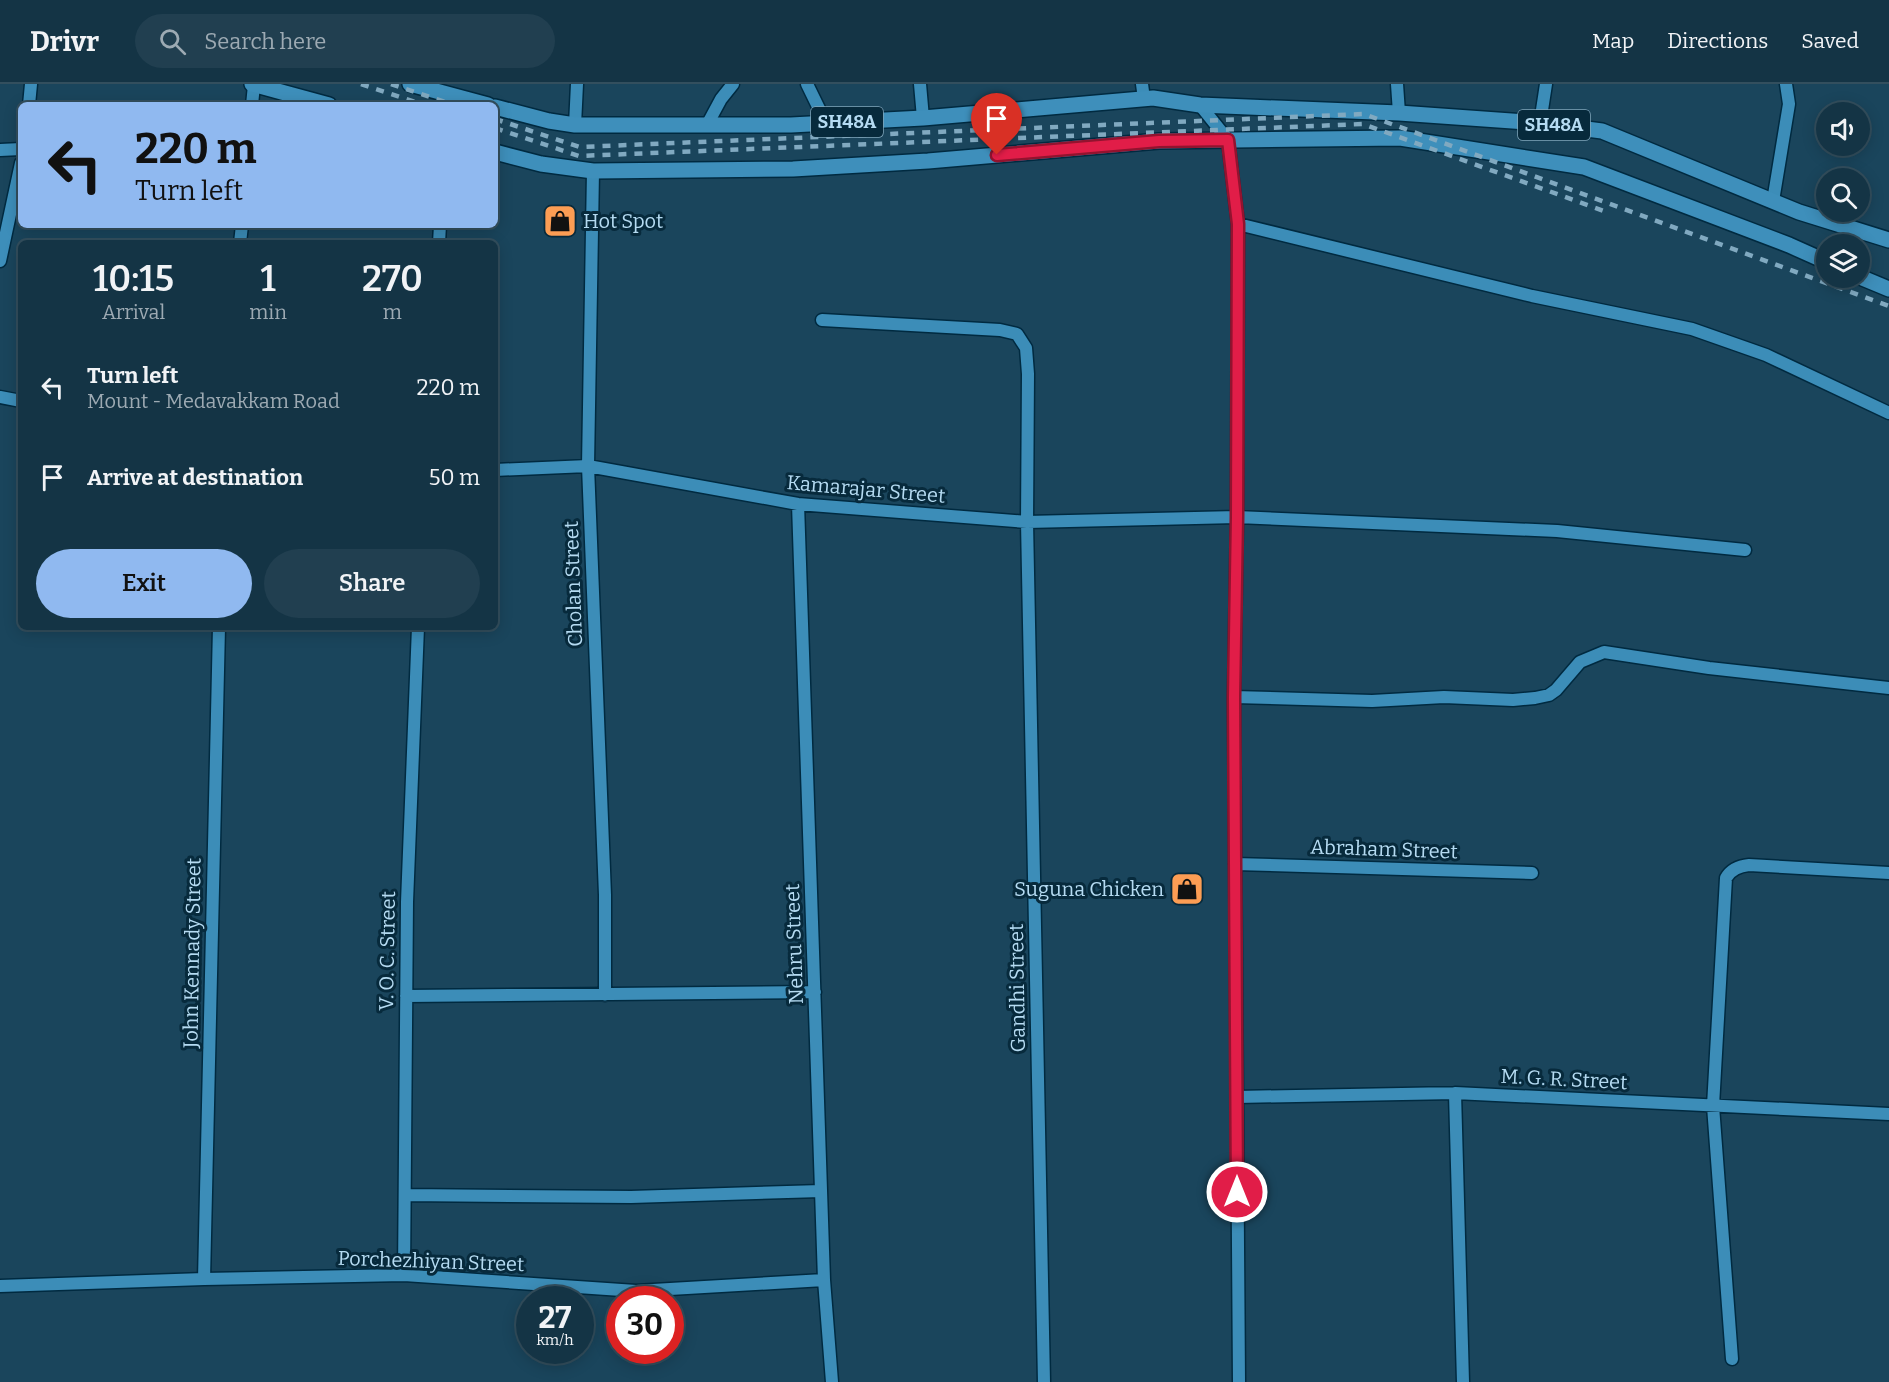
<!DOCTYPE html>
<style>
body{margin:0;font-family:Bitter,serif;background:#213f50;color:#f1f3f6;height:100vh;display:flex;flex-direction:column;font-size:22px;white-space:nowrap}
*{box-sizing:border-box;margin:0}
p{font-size:20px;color:#9daab3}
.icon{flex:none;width:33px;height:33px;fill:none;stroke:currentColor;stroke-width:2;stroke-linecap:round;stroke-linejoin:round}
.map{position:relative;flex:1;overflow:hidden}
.details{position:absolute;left:18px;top:156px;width:480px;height:390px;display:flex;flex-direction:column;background:#143445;border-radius:9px;box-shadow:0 3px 15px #0003,0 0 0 2px #334f5e}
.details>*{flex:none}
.hud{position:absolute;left:18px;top:18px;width:480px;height:126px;border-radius:9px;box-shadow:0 3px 15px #0003,0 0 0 2px #334f5e;background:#90b9f0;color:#111;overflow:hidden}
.fabs{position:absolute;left:1816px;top:18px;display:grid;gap:12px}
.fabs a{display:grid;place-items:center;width:54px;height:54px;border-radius:50%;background:#143445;box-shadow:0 3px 15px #0003,0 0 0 2px #334f5e;font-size:30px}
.speed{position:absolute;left:516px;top:1202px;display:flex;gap:12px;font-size:30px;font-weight:700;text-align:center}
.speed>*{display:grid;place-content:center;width:78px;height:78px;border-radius:50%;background:#143445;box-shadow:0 3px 15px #0003,0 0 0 2px #334f5e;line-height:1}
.speed small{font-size:15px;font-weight:400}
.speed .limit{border:9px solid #d22;background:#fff;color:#111}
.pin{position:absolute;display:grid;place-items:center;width:51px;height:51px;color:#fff;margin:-62px -26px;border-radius:50% 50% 50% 0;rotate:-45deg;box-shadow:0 0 6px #0007}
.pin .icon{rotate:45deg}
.me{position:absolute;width:66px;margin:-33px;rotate:0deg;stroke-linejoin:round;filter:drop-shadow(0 0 4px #0008)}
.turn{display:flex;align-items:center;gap:21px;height:126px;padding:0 18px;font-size:27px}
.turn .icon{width:78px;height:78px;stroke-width:2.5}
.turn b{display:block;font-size:42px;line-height:51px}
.eta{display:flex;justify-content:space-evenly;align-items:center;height:102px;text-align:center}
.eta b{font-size:36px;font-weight:600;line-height:42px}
.action{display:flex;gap:12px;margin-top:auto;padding:12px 18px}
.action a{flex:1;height:69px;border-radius:36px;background:#90b9f0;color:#111;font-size:24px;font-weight:600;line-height:69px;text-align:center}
.action a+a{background:#213f50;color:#f1f3f6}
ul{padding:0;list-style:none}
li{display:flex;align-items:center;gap:18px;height:90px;padding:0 18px}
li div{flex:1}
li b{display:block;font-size:22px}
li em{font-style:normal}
header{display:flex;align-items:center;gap:36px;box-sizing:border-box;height:84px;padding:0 30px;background:#143445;border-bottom:2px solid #334f5e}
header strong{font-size:28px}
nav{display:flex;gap:33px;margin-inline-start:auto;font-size:21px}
.search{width:420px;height:54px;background:#213f50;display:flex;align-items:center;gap:15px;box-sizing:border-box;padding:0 21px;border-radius:33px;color:#9daab3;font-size:22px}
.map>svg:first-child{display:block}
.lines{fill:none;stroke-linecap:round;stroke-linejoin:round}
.lane-casing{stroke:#002a40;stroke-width:15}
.street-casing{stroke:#002a40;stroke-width:15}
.secondary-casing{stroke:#002a40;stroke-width:15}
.primary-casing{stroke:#002a40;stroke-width:18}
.lane{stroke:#3c8db8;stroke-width:12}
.street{stroke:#3c8db8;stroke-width:12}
.secondary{stroke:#3d8eba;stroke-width:12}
.primary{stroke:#3e8fbb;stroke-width:15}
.rail{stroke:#81a9c0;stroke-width:4.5;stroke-dasharray:8 8;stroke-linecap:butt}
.route-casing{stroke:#92132f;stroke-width:15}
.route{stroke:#e11d48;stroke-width:10}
.labels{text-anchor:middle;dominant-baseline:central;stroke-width:6;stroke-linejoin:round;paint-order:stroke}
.shield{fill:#072a3c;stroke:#81a6bb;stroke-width:1.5}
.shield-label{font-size:18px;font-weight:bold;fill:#b5dbf2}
.poi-label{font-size:20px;fill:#b5dbf2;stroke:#072a3c;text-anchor:start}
.street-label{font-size:20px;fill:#b5dbf2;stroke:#072a3c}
</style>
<header>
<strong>Drivr</strong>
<div class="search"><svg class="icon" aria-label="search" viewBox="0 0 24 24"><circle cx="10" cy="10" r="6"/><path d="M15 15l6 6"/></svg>Search here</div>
<nav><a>Map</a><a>Directions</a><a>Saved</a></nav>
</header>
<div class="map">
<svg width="1889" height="1298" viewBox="0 0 1889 1298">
<rect width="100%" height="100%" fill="#1a455c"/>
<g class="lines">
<g class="lane-casing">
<path id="lane" d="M807,0l19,39
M707,41l14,-26 12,-15"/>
</g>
<g class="street-casing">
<path id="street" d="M920,0l3,34
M1142,0l2,15
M1397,0l2,29
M252,21l2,-20
M1200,21l28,35 10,84 -1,293 -3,180 5,685
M1540,39l6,-39
M575,41l2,-41
M0,66l21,-1
M593,87l-5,295 17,429v100
M1773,117l16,-97 -3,-20
M1238,140l294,72 160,33 74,26 123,58
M240,159l2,-18
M439,159l1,-18
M822,236l178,10 17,4 9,14 2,26 -1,148 17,860
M0,313l21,4
M495,386l93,-4 210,38 229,18 210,-5 320,14 188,19
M798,420l26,776 8,102
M1234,613l138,4 72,-4 69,3 22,-2 14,-3 7,-5 24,-28 24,-10 105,16 180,20
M1235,780l297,9
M406,912l409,-4
M1455,1009l8,289
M1237,1013l218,-4 434,21
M405,1111l226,2 190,-6
M404,1191l3,-373 11,-275
M204,1195l15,-652
M0,1202l204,-7 200,-4 232,16 188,-11
M1732,1275l-19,-253 13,-228c5,-9 13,-12 23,-13l140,8"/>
</g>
<g class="secondary-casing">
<path id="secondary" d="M29,21l2,-21
M0,177l21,-98"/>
</g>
<g class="primary-casing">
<path id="primary" d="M252,0l77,21
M410,0l78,21
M495,23l54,14 26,4h216l132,-7 230,-20 47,7 199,8 141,10 62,8 197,81 90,28
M495,68l46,12 52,7 200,-2 135,-8 231,-20 241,-3 184,29 205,78 38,17
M1860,193l29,12"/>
</g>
<use href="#lane" class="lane"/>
<use href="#street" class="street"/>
<use href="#secondary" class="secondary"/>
<use href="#primary" class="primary"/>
<path class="rail" d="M361,0l63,21
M391,0l63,21
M495,35l85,28 784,-33 525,192
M495,44l84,28 784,-32 241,87"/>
</g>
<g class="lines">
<g class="route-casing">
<path id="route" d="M997,71l162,-14 69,-1 10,84 -1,293 -3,180 3,495"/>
</g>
<use href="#route" class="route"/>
</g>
<defs>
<g id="shop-square" transform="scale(1.725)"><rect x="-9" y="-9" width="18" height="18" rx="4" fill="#fc9d54" stroke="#072a3c"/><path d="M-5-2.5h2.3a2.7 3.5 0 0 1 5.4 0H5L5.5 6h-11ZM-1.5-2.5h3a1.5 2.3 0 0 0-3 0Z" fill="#111"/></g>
</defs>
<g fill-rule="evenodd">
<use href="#shop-square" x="560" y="137"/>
<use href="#shop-square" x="1187" y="805"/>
</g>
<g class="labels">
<g class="shield">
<rect x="811" y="23" width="72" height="30" rx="4.5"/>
<rect x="1518" y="26" width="72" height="30" rx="4.5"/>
</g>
<g class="shield-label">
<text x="847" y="38">SH48A</text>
<text x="1554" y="41">SH48A</text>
</g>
<g class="poi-label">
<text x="583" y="137">Hot Spot</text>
<text x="1164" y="805" text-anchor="end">Suguna Chicken</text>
</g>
<g class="street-label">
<text transform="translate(866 405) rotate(5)">Kamarajar Street</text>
<text transform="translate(573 500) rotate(-92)">Cholan Street</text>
<text transform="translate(1384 765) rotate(2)">Abraham Street</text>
<text transform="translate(794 860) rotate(-92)">Nehru Street</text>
<text transform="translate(387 867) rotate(-89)">V. O. C. Street</text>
<text transform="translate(192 869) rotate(-89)">John Kennady Street</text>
<text transform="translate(1017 904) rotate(-91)">Gandhi Street</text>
<text transform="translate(1564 995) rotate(3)">M. G. R. Street</text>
<text transform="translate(431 1177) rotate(2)">Porchezhiyan Street</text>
</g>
</g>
</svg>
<div class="fabs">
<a><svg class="icon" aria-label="sound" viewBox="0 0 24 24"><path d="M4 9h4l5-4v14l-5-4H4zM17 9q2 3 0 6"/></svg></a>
<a><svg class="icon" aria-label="search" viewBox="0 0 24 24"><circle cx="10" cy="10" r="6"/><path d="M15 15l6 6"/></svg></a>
<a><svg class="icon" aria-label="layers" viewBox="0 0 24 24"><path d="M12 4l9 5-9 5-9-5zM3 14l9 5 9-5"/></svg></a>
</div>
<div class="speed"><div>27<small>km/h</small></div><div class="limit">30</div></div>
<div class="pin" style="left:997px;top:71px;background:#d93025"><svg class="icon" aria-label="arrive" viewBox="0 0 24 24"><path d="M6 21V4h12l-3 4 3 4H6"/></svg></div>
<svg class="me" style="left:1237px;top:1108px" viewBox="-20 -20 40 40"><circle r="17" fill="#e11d48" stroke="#fff" stroke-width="3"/><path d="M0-11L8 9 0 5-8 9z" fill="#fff"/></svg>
<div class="hud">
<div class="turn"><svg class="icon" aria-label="left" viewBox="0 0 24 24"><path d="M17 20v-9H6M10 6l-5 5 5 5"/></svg><div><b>220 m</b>Turn left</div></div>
</div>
<section class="details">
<div class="eta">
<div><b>10:15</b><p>Arrival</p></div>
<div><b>1</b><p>min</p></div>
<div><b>270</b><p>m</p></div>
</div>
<ul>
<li><svg class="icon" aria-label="left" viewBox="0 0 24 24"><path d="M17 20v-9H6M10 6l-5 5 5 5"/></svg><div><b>Turn left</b><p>Mount - Medavakkam Road</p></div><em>220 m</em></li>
<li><svg class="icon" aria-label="arrive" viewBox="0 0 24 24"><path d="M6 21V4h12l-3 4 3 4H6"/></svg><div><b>Arrive at destination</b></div><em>50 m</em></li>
</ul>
<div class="action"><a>Exit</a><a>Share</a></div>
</section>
</div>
